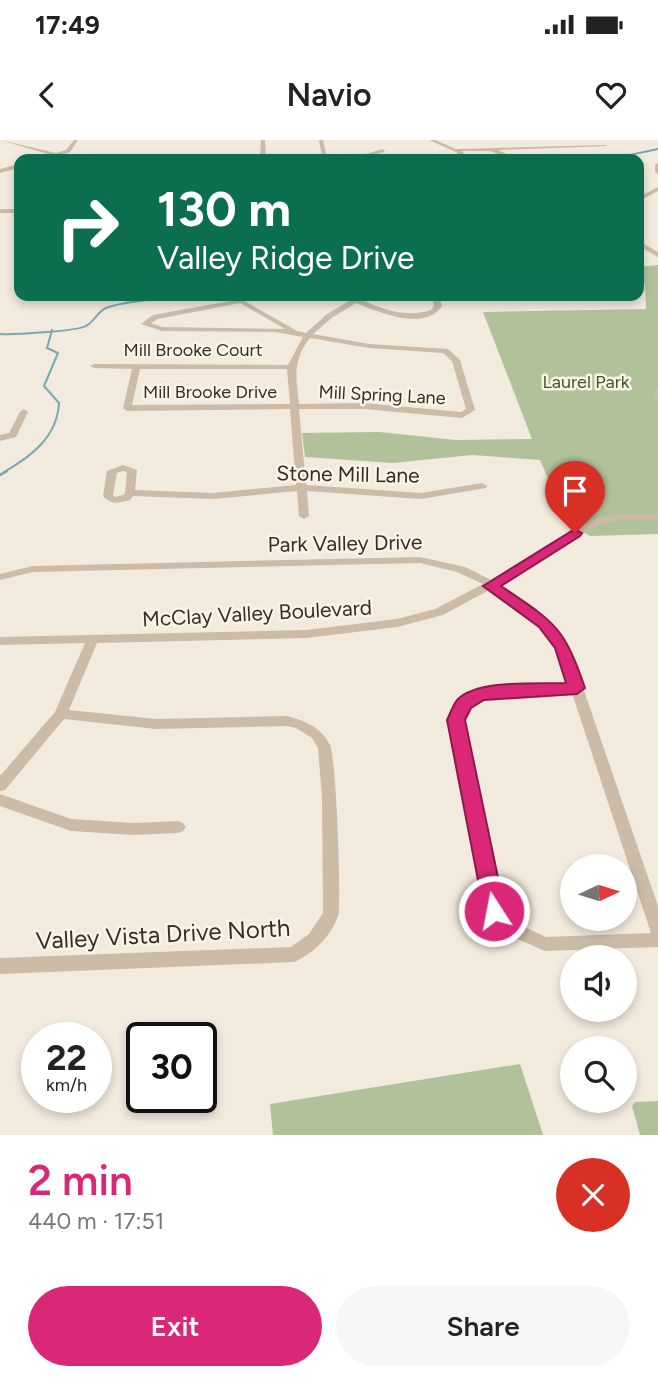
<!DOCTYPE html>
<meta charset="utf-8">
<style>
body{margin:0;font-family:Figtree,sans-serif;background:#f6f6f6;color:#222;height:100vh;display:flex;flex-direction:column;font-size:26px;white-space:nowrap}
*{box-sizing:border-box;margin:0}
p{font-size:23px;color:#767676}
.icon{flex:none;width:38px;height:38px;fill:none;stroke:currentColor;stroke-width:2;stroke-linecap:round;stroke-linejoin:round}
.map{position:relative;height:995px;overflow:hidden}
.sheet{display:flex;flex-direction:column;background:#fff;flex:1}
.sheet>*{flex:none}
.guide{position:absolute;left:14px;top:14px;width:630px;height:147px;border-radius:14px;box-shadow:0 4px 10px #0003;background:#0b6e4f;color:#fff;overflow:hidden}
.needle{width:46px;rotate:86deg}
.buttons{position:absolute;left:560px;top:714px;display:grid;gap:14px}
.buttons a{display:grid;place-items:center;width:77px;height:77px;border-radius:50%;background:#fff;box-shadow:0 4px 10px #0003;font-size:35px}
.speed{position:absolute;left:21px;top:882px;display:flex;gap:14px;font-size:35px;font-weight:700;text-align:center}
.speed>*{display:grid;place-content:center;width:91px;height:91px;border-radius:50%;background:#fff;box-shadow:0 4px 10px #0003;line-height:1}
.speed small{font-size:18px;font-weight:400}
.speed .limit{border:4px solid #111;border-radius:10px;background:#fff;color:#111}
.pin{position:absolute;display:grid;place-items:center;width:60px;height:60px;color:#fff;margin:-72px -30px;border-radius:50% 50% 50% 0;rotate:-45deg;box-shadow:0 0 7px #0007}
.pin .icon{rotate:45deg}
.me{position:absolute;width:77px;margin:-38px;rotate:349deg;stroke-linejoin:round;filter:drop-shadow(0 0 5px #0008)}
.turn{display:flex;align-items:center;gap:24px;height:147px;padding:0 28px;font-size:32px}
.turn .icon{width:91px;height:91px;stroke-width:2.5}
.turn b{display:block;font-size:49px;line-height:60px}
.round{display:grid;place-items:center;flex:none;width:74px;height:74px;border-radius:37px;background:#f6f6f6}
.summary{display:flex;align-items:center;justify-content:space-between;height:119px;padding:0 28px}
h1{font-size:42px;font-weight:600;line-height:52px;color:#db2777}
.button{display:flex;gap:14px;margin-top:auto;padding:14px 28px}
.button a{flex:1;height:80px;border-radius:42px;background:#db2777;color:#fff;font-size:28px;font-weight:600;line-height:80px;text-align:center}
.button a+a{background:#f6f6f6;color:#222}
.status{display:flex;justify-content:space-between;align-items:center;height:49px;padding:0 35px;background:#fff;direction:ltr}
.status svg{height:19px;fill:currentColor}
header{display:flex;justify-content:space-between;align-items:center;height:91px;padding:0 28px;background:#fff;font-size:32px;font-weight:600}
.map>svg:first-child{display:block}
.green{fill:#b1c29b}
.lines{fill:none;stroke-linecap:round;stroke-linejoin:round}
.stream-far1{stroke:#7aa8b0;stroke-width:2}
.stream{stroke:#7aa8b0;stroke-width:2.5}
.minor{fill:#cbbba7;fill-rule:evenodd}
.route{fill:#db2777;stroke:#8e194d;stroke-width:2}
.labels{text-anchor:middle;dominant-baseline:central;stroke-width:5;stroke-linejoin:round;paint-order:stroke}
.far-street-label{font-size:18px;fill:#372e28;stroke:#faf4e8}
.far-park-label{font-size:18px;fill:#42562b;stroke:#faf4e8}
.street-label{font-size:21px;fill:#372e28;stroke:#faf4e8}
.near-street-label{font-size:24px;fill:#372e28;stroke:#faf4e8}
</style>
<div class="status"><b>17:49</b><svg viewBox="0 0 49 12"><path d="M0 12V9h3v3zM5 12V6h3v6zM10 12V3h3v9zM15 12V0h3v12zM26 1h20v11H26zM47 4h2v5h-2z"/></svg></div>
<header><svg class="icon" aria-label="back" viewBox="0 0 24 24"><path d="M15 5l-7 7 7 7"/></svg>Navio<svg class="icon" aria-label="heart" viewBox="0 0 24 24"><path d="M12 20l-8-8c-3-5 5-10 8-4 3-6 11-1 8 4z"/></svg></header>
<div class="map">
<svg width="658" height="995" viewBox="0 0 658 995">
<rect width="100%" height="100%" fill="#f2eadc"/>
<path class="green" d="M658,125v269l-68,2 -23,-14 -27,-62 -68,-5 -79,8 -88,-6 -3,-24 77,-1 77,8 76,-1 -49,-127 163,-3 -1,-24 -6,-9v-9z
M520,924l23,71h-270l-3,-31z
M658,961v34h-18l-8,-29 3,-4z"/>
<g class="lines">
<path class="stream-far1" d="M611,19l47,-10
M0,194c11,1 78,-3 86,-8 8,-4 12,-15 20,-18 18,-7 40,-6 59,-12
M4,332c28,-16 53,-35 55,-69l-15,-17 14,-33 -11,-5 5,-18"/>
<path class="stream" d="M0,335l7,-4"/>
<path class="minor" d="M0,0l56,13 10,-3 8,-10h4l-8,12 -20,7 -3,-2 4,-2z
M261,0h4l1,17 -3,2 -3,-2z
M319,0h4l3,14 9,5 -13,-3z
M429,0h6l21,9 149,-4 2,1 -109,4 15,7 -1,2 -22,-8h-28l2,3 -8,5h-5l7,-6z
M383,9l2,3 -29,7h-8z
M658,23v11l-3,-2v-7z
M19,24v4l-19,5v-4z
M658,47v4l-19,10v-4z
M0,69h19v4h-19z
M639,101l19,11v5l-19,-11z
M341,156l14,2 13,-2 -6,4c22,10 45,18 69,10l3,-4 -2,-10h7l3,10c-17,26 -64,6 -86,-3l-23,14 -20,17 56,10 79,5 12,11 15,50 -13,8 -98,-9h-65l7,76 115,8 61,-10 5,3 -1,2 -65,11 -114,-8 2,25 -5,3 -5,-3 -2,-25 -84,8 -80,-3 -3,4c-11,3 -19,5 -27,-4l4,-25 16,-6 14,5 -2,20 78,3 83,-8 -6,-76 -163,2 -4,-3 9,-39 -38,-1 -4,-2 4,-2 194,1 15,-28 -28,-5 -113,-1 -21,-7 12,-9 88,-16 56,32 9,2 21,-19 22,-13zM240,163l45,26 -123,-2 -11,-4 7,-4zM310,198l59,10 74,5 9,8 14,48 -5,3 -97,-9 -65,1c-3,-27 -7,-43 11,-66zM140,229h147l3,35 -158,1zM123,331l4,1 -2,21 -2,2 -8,2 -2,-2 4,-22z
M658,248v12l-4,-3v-6z
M24,269l4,3 -12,25 -16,4v-6l9,-2 11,-21z
M621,374h37v6h-37l-21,4 -101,60 40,30 30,33 89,259v41l-113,4 -41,-18 -18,-22 -37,-191c3,-5 5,-11 8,-15 21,-26 82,-21 112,-21l-12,-36 -26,-29 -40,-30 -48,26 -46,12 -91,11 -209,5 -28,67 87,9 131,-3c18,5 34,11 43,29 6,11 12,160 8,171 -7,20 -25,38 -44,46l-294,12v-16l291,-11 18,-13 14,-21 -1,-116 -4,-49 -6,-10 -16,-10 -9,-2 -131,3 -92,-10 -59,71 -5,1v-15l55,-64 30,-69 -85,2v-8l306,-7 91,-11 38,-10 48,-25 -26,-12 -37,-9 -387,9 -33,8v-6l33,-8 387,-9 45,10 26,13 102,-60zM527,553h45l79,240 -105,4 -30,-14 -14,-15 -39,-188c12,-24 39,-25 64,-27z
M0,654l71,25 63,4 44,-2 5,2 3,4 -3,4 -5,2 -44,2 -63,-4 -71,-25z"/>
</g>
<path class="route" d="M575,389l7,4 -2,3 -79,50c53,36 63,40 84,102l-8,6 -93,6 -13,8 -6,12 40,191 -3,7 -8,2 -7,-2 -3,-7 -37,-191c3,-6 6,-15 10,-20 20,-21 82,-16 109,-17l-11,-35 -16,-21 -56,-41z"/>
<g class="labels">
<g class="far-street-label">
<text x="193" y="210">Mill Brooke Court</text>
<text x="210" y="252">Mill Brooke Drive</text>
<text transform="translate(382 255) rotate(3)">Mill Spring Lane</text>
</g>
<g class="far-park-label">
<text x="586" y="242">Laurel Park</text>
</g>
<g class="street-label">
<text transform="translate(348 334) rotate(1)">Stone Mill Lane</text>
<text transform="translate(345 403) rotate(-1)">Park Valley Drive</text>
<text transform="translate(257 473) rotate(-3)">McClay Valley Boulevard</text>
</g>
<g class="near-street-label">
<text transform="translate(163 794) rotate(-3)">Valley Vista Drive North</text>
</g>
</g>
</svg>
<div class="buttons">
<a><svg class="needle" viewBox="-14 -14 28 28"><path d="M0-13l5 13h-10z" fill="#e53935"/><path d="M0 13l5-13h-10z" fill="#767676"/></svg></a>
<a><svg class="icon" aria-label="sound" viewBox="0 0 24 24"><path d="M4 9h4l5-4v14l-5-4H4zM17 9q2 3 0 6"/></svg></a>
<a><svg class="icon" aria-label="search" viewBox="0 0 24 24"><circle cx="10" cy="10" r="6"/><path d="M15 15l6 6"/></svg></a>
</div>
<div class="speed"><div>22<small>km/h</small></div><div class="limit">30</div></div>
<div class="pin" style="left:575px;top:393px;background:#d93025"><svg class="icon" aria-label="arrive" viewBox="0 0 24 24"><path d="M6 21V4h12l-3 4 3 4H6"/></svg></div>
<svg class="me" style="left:494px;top:771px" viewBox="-20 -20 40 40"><circle r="17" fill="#db2777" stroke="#fff" stroke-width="3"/><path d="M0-11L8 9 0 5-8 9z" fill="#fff"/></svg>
<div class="guide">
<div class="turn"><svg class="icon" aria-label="right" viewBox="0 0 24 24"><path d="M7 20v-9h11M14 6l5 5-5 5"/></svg><div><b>130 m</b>Valley Ridge Drive</div></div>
</div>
</div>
<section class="sheet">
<div class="summary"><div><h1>2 min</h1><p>440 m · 17:51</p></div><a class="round" style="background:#d93025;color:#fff"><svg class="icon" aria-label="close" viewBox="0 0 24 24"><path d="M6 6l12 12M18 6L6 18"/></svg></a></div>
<div class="button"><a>Exit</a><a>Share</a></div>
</section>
